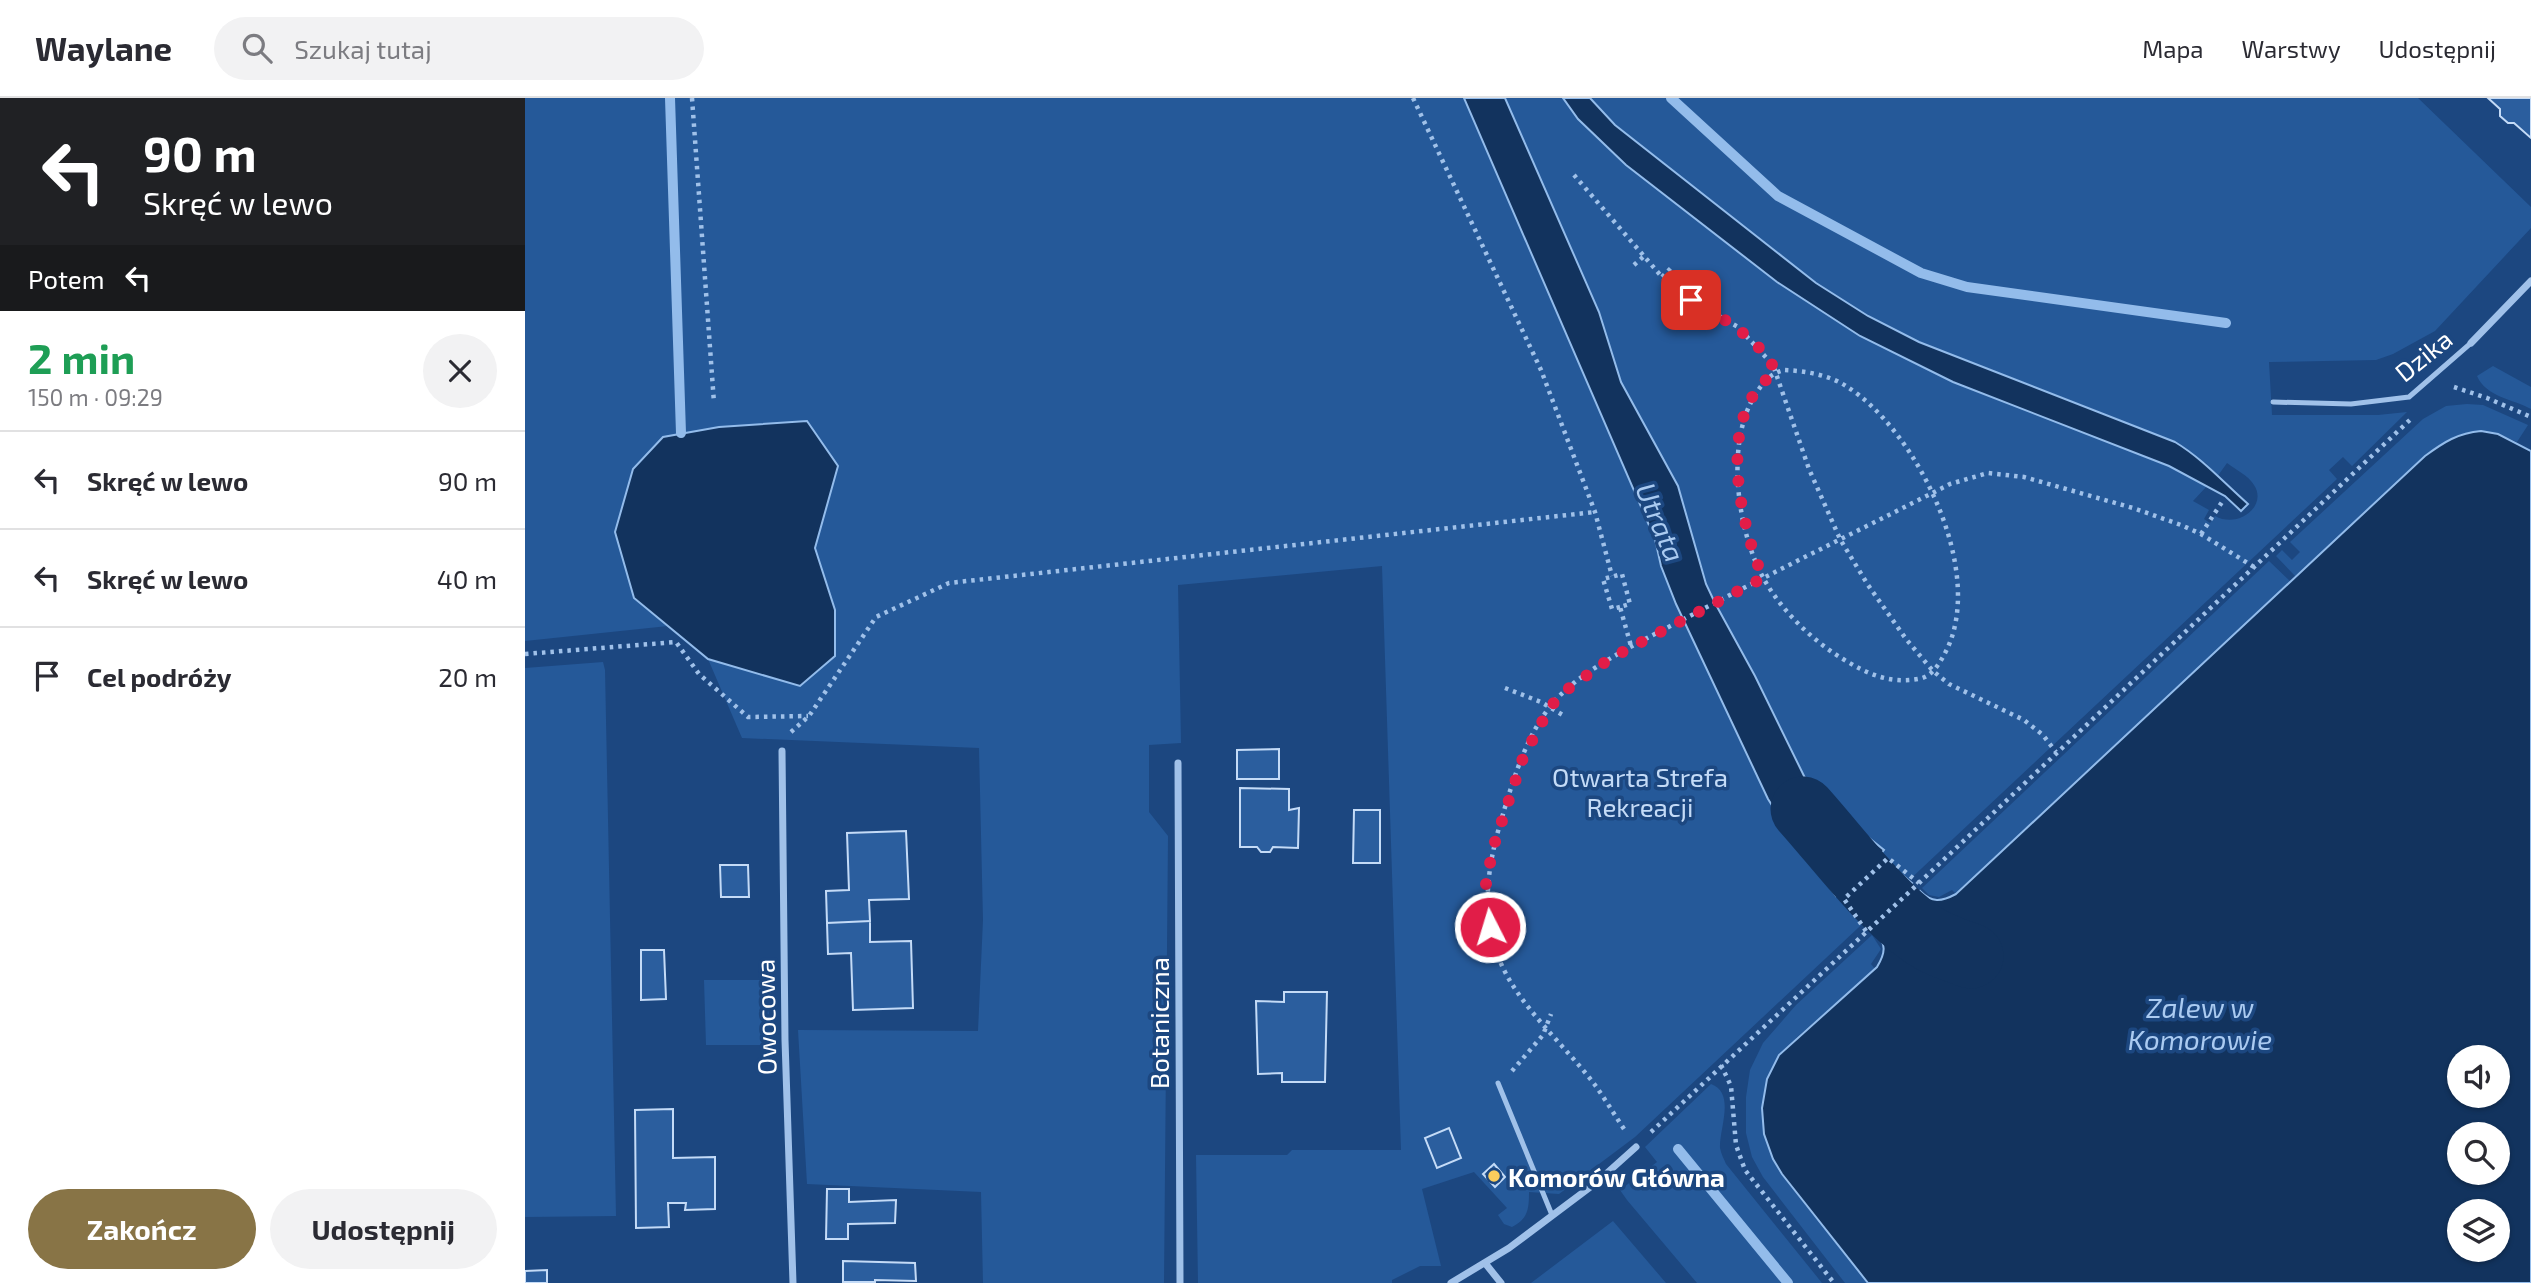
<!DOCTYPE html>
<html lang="pl">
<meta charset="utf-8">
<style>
body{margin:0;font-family:"Exo 2",sans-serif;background:#f2f2f3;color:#2b2b33;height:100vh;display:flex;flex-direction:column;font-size:26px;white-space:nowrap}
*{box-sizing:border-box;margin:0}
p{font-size:23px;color:#7c7c81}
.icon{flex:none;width:38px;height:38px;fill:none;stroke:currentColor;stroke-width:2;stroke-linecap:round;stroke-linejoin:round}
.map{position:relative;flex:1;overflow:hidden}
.details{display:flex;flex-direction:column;background:#fff;width:525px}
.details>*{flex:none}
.hud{background:#202124;color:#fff;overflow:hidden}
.controls{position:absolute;left:1922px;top:947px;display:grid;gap:14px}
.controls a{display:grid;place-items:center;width:63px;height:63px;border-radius:50%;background:#fff;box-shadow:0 2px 5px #0004;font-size:35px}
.pin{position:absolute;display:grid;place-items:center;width:60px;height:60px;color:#fff;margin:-30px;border-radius:14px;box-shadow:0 4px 10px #0006}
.me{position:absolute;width:77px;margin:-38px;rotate:355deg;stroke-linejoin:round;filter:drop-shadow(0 0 5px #0008)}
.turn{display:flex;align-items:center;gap:24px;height:147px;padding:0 28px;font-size:32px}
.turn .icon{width:91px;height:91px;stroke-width:2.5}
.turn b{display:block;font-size:49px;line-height:60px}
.then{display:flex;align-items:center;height:66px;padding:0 28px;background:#0003;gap:14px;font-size:26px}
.round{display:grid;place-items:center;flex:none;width:74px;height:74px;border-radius:37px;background:#f2f2f3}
.summary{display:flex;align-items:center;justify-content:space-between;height:119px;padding:0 28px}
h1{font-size:42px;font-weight:700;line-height:52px;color:#1e9e55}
.primary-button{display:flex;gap:14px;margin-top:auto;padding:14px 28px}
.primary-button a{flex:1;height:80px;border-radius:42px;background:#887446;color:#fff;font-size:28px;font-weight:700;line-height:80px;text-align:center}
.primary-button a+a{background:#f2f2f3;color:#2b2b33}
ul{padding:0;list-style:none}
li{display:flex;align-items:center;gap:21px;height:98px;padding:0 28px;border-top:2px solid #e1e1e2}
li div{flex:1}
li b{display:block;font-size:26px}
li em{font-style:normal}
header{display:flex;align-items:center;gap:42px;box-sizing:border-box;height:98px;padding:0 35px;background:#fff;border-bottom:2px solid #e1e1e2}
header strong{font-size:33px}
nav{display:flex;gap:38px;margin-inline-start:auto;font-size:24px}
.search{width:490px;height:63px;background:#f2f2f3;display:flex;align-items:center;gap:18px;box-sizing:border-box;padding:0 24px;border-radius:38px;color:#7c7c81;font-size:26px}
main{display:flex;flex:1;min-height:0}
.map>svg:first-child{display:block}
.green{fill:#255999}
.water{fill:#12335e;stroke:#93bceb;stroke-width:2;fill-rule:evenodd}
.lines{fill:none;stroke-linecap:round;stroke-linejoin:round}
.stream{stroke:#93bceb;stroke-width:10}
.river{stroke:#12335e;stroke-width:65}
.building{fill:#2b5e9e;stroke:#c4dbf7;stroke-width:2}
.path{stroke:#a0c1e9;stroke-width:4.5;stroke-dasharray:3.5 5;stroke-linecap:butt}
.lane{stroke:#a0c1e9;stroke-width:5}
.street{stroke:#a0c1e9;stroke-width:7}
.route{stroke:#e11d48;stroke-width:12;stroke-dasharray:0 21.6}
.poi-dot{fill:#facd5d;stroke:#1c4780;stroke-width:2.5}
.labels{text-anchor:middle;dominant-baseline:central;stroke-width:7;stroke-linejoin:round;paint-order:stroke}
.street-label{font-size:26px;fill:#fff;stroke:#1c4780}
.park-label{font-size:26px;fill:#c4dbf7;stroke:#1c4780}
.poi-label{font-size:26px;font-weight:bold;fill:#fff;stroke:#1c4780;text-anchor:start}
.water-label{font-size:28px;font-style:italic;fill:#abcbf1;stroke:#1c4780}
</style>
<header>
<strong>Waylane</strong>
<div class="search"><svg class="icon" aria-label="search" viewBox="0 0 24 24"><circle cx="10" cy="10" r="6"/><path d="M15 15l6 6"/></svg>Szukaj tutaj</div>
<nav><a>Mapa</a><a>Warstwy</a><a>Udostępnij</a></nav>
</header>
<main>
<section class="details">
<div class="hud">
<div class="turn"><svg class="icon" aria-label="left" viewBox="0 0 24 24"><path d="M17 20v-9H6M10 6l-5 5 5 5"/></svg><div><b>90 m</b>Skręć w lewo</div></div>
<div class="then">Potem<svg class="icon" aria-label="left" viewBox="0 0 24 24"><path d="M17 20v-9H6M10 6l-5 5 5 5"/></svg></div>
</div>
<div class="summary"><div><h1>2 min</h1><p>150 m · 09:29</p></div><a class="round"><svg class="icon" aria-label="close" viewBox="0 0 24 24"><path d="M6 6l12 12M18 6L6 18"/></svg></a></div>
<ul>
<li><svg class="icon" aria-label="left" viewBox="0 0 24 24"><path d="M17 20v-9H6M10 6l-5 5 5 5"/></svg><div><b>Skręć w lewo</b></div><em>90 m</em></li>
<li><svg class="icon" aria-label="left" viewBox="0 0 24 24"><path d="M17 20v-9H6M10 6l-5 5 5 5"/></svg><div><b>Skręć w lewo</b></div><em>40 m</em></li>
<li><svg class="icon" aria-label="arrive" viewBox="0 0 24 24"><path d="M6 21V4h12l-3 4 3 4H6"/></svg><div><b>Cel podróży</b></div><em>20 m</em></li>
</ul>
<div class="primary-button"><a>Zakończ</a><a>Udostępnij</a></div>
</section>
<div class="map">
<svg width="2006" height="1185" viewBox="0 0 2006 1185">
<rect width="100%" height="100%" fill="#1c4780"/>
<path class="green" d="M0,0h939l191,441 39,5 -16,-58 -57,-104 -22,-70 -94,-214h58l15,21 48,46 151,117 83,54 93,46 216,84 38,20 -14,15 16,9 -5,9 6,4 5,-7c23,13 53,-10 39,-31 -6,-10 -18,-15 -27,-22l-10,14 -11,-14 -90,-45 -197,-76 -51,-26 -52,-33 -201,-158 -25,-27h828l113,109v21l-96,103 -42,23 -17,6 -107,2 3,53h106l29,-3 -55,54 -9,-9 -14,13 8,9 -702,658 -76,57 -30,-2c0,17 -1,27 -17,35l-8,-3 -6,-9 9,-7 -33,-36 -52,17 19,77h-21l-28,14v3h-194l-2,-128h91l5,-5h109l-19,-584 -204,19 3,158 -32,2v67l19,24 -4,447h-181l-2,-91 -174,-8 -9,-154 180,1 5,-111 -4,-172 -237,-10 -34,-79 91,27 36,-76 -20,-62 23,-82 -204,132 34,28 -143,15z
M1968,268l38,21v22c-18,-10 -45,-12 -54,-33z
M1942,306l16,1 45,20 -11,17 -19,-8 -49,5 -24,17 -129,121 -20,-21 6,-6 10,10 8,-8 -10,-10 133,-123 23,-13z
M1744,463l22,21 -335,312 -4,-4 -13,7 -10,-2 -7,-7z
M78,564l2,8 11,546 -91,1v-549z
M1347,837l9,14 -10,15 4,5 -79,69 -14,136 86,109h-23l-82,-106 -11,-20 -6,-24v-36l4,-27 13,-27 33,-38z
M242,879l3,68h-64l-2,-65h60z
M1186,986c25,9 8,45 9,64 1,6 4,11 6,16l96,119h-125l-70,-83 -7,-10 37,-28 -12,-15z
M1088,1123l53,62h-135z"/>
<path class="water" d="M939,0h41l94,214 22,70 57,104 28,98 9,19 40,73 50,102 13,16 21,20 45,36 -5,6 2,3 -37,33 -2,-3 -6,7 -47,-64 -21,-33 -92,-195 -15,-38 -6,-27z
M1038,0h27l25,27 201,158 52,33 51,26 256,100c28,17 49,41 73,62l-7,7 -16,-15 -56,-30 -216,-84 -93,-46 -83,-54 -151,-117 -48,-46z
M282,323l31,45 -23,82 20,62v46l-35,30 -92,-27 -74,-61 -19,-66 18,-63 30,-32 56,-10z
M1956,333l17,3 33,17v832h-663l-86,-109 -9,-15 -9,-25 -2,-26 5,-29 12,-24 98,-88c9,-15 9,-22 -1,-36l44,-40c12,12 21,11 36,3l469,-438c19,-14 33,-23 56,-25zM1934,959h38v39h-38zM1934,1036h38v38h-38zM1934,1113h38v39h-38z
M1364,766l23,19 -44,40 -18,-24z"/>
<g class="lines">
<path class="stream" d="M145,0l11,335
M1146,0l107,98 143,77 46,14 259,36
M1153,1051l110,134"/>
<path class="river" d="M1278,711c35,39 77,96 119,125 15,11 33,16 49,22"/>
</g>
<path class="building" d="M1963,0h43v40l-17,-15h-6l-8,-7v-7z
M754,651v30h-42v-29z
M715,690l49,1v21l10,-2 -1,40 -25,-1 -3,5h-9l-4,-5h-17z
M829,712h26v53h-27z
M381,733l3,68 -40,1 1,21 -43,2 -1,-32 23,-1 -2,-57z
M195,767h28l1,32h-28z
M345,823v21l41,-1 2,67 -60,2 -2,-57 -23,1 -1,-31z
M116,852h23l2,49 -25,1z
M759,894h43l-2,90h-43v-9l-24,1 -2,-73 28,1z
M148,1011v49l42,-1v52l-30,1 1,-7h-18l1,24 -33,1 -1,-118z
M924,1030l12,30 -24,10 -12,-30z
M969,1066l11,13 -10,10 -12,-13z
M302,1091h22v13l47,-2 -1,23 -47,1v15h-22z
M318,1163l72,2 1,18 -41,-1v2h-32z
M22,1172v13h-22v-12z"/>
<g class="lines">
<path class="path" d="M167,0l22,305
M888,0l128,272 54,142 17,64
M1049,77l88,102 29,23 47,27 35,38 36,104 31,70 28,46 38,54 27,32 16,13 75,36 19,15 13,17
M1109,167l9,-8
M1137,179l9,-9
M1260,272c20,1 44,5 61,16 71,44 143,189 98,269 -6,11 -13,22 -26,24 -28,5 -51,-5 -75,-20 -30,-18 -60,-47 -78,-78 -28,-48 -41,-141 -8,-189 7,-11 14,-19 28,-22z
M1929,289l33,11 44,19
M1676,436l23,-35
M1095,509l-8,2 -9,-30 19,-5 8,30 -10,3 11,39
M0,556l151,-12 23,32 49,43 60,-1
M980,590l36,14 25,15
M266,634l18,-16 67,-99 73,-34 646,-71
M1341,833l-22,-32 44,-41 31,25
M1196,967l10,21 5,59 9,25 89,113
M987,973l31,-36 8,-21
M1099,1031c-10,-15 -19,-30 -29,-44 -31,-41 -77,-79 -96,-126 -18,-46 -12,-89 1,-135 12,-40 25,-88 53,-121 28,-34 93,-64 133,-85 87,-46 176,-89 264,-134l38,-11 36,4 109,31 48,17 20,9 53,33
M1126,1034l268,-249 494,-466"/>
<path class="lane" d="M1748,304l78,2 58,-7 62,-54
M973,985l54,132"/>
<path class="street" d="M1946,245l60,-62
M257,653l3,289 8,243
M653,665l2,520
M960,1165l16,20
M926,1185l58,-35 88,-66 39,-35"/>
</g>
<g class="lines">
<path class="route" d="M965,829l-4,-43 7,-36 30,-90 27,-51 15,-16 46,-33 152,-80c-23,-56 -49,-165 13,-206 -16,-33 -54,-55 -85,-72"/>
</g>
<circle class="poi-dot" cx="969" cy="1078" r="7"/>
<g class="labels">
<g class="street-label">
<text transform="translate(1898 257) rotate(-39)">Dzika</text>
<text transform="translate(240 919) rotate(-91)">Owocowa</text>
<text transform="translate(633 925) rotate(-90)">Botaniczna</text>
</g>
<g class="park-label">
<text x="1115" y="678">Otwarta Strefa<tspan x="1115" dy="30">Rekreacji</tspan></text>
</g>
<g class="poi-label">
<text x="983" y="1078">Komorów Główna</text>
</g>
<g class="water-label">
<text transform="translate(1136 424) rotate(67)">Utrata</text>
<text x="1675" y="909">Zalew w<tspan x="1675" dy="32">Komorowie</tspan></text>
</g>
</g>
</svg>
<div class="controls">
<a><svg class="icon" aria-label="sound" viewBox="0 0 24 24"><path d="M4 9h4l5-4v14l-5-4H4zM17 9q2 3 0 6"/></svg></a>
<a><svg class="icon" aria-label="search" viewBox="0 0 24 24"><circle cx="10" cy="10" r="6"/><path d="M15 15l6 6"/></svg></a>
<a><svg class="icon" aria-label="layers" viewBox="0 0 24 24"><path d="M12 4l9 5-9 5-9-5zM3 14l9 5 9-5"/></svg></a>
</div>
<div class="pin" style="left:1166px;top:202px;background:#d93025"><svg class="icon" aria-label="arrive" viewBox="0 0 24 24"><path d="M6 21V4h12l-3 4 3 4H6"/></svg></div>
<svg class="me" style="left:965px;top:829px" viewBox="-20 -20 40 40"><circle r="17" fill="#e11d48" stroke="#fff" stroke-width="3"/><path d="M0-11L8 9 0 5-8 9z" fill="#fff"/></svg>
</div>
</main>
